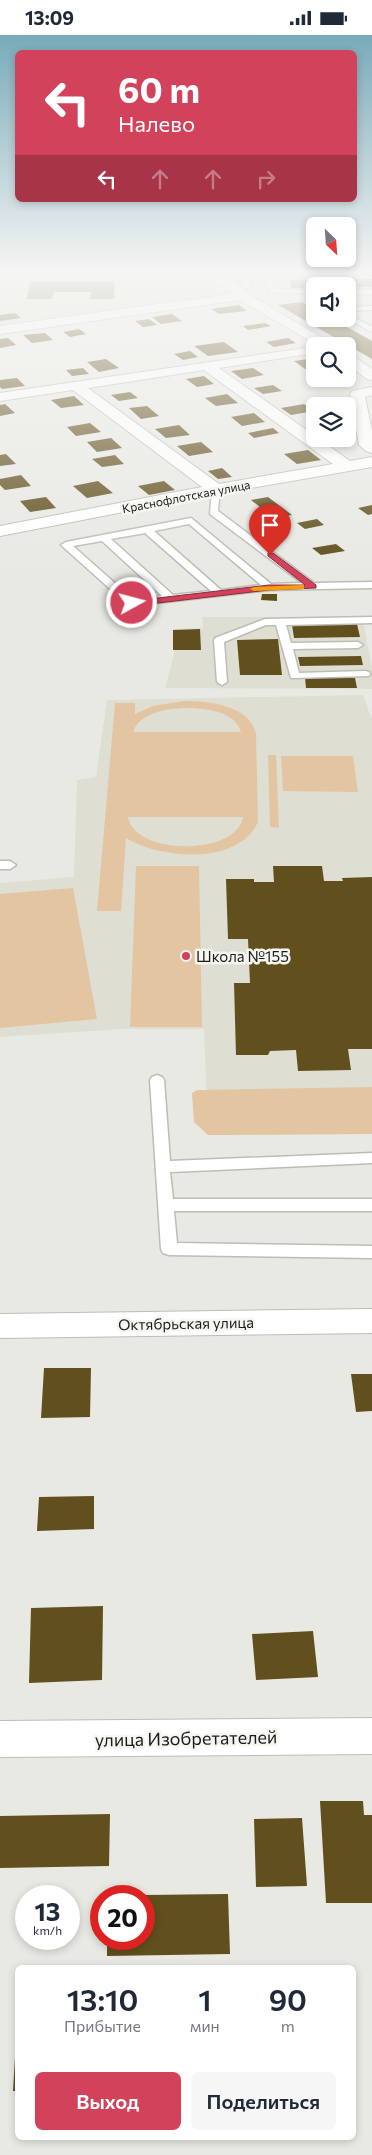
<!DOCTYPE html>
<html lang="ru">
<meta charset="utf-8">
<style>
body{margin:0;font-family:Commissioner,sans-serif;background:#f6f6f7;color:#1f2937;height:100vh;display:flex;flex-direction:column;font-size:19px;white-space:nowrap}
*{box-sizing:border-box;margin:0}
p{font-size:16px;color:#747a83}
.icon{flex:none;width:28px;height:28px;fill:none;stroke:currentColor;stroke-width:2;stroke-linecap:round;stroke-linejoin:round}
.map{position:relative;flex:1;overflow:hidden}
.details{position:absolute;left:15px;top:1930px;width:341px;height:175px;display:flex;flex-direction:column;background:#fff;border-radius:8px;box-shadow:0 2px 8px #0003}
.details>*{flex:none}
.banner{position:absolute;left:15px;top:15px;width:342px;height:152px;border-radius:8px;box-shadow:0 2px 8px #0003;background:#d2425a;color:#fff;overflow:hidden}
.needle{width:32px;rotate:155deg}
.buttons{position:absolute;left:306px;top:182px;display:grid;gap:10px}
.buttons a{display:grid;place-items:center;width:50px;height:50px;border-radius:8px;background:#fff;box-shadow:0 2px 8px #0003;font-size:25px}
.speed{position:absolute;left:15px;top:1850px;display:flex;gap:10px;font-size:25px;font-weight:700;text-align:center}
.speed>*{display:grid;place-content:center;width:65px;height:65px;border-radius:50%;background:#fff;box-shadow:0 2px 8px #0003;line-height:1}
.speed small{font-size:12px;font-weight:400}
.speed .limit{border:8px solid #d22;background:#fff;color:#111}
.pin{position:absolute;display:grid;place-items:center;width:42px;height:42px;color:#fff;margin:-51px -21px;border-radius:50% 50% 50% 0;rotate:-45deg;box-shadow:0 0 5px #0007}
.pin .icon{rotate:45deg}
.me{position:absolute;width:55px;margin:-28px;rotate:83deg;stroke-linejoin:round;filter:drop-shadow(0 0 4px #0008)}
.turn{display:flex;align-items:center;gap:18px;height:105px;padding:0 20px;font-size:22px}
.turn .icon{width:65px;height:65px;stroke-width:2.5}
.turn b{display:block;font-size:35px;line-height:42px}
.lanes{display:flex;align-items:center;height:48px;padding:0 20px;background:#0003;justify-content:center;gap:25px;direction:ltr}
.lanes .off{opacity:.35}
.eta{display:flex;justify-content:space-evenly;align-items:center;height:85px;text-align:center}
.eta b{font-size:30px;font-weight:600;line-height:35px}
.cta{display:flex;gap:10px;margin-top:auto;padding:10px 20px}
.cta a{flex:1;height:58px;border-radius:8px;background:#d2425a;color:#fff;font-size:20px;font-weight:600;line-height:58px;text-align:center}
.cta a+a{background:#f6f6f7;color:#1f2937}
.status{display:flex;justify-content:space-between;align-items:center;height:35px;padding:0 25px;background:#fff;direction:ltr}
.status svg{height:14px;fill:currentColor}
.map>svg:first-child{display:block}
.built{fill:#dedfd2}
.green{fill:#e3c5a2;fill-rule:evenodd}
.building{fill:#61501d}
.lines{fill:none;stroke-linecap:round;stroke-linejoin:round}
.service-casing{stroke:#bdbdb8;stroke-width:3}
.minor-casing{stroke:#bdbdb8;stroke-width:2}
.service{fill:#fff;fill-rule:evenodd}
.minor{fill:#fff;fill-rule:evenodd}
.route{fill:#d2425a;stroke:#882b3a}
.slow{fill:#f59e0b}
.poi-dot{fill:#d2425a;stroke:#f6f6f1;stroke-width:2}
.labels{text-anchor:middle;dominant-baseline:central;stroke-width:5;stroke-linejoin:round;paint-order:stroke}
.far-street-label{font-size:12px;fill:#1b1b19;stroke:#f6f6f1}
.poi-label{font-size:15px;fill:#1b1b19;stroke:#f6f6f1;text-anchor:start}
.street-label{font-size:15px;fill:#1b1b19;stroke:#f6f6f1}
.near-street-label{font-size:18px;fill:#1b1b19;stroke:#f6f6f1}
</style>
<div class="status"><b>13:09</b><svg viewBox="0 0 49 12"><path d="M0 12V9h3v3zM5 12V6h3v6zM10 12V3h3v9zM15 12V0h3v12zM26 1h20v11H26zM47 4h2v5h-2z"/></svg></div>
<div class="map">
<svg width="372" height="2120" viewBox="0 0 372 2120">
<rect width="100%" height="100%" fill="#e9e9e4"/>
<path class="built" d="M182,241l15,2 26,17 -223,29v-46z
M202,582h160l10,50v22l-207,-1 9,-33 -1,-26 30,-1z
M363,660l9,25v414l-164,1 -4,-106h-81l-123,8v-154l74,-6 3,-97 19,-3 11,-77z"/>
<path class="green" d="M183,666c25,0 67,4 73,33l2,88c-20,44 -98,37 -132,16l-5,73h-24l18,-208h20v11l18,-8zM184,673c19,0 51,2 57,24h-108c7,-20 34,-23 51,-24zM128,782h115c-6,39 -108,39 -115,0z
M268,720h8l3,73 -9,-1z
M281,721h72l5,36 -75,-1z
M136,831h63l3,161h-72z
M73,853l24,131 -97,9v-134z
M372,1052v47l-164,1 -14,-13 -2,-29 5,-3z"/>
<path class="building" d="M372,244v8l-81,1 -1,-8z
M115,246l-1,18h-24l1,-7h-37l-2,7h-25l3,-17z
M302,267l13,7v10h18l39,22v18l-94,-54z
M239,270l8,6 -28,3 -8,-5z
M15,278l6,5 -21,3v-6z
M172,279l10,7 -21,3 -9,-7z
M149,284l8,6 -14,2 -8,-6z
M265,288l6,3 -23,4 -5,-4z
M79,294l7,5 -16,3 -7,-5z
M45,298l8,7 -21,3 -9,-8z
M8,303l8,7 -16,3v-9z
M288,303l8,5 -22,4 -8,-5z
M224,307l14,10 -30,4 -14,-10z
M190,316l8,6 -15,3 -9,-6z
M315,323v10l-10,1 -11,-8z
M106,324l13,9 -20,4 -12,-10z
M83,333l6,6 -17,2 -6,-6z
M253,333l11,7 -22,4 -11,-8z
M204,341l10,8 -17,3 -11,-8z
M17,343l8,8 -23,3 -2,-2v-7z
M273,350l9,6 -19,3 -9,-6z
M130,357l8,6 -19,3 -8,-6z
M227,359l11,9 -22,3 -11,-8z
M74,361l10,9 -23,3 -10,-8z
M5,369l10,9 -15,3v-11z
M304,369l10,7 -23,4 -10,-7z
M147,371l12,10 -18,3 -12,-11z
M254,378l11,9 -23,4 -11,-9z
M90,388l11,9 -25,4 -9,-9z
M179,390l11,10 -24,3 -11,-9z
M273,393l6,5 -25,5 -6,-5z
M111,403l11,10 -25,4 -10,-10z
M201,407l12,10 -24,4 -12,-10z
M308,415l13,10 -24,4 -13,-10z
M6,419l10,10 -16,2v-11z
M115,420l9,9 -22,3 -10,-8z
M222,433l10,9 -14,2 -10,-8z
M21,440l10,11 -26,4 -5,-5v-6z
M98,446l15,12 -26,5 -14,-12z
M164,446l11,9 -26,5 -11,-9z
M46,462l10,11 -26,4 -10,-11z
M268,462l24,18 -18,3 -23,-18z
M372,470v9l-4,1 -10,-7z
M317,484l7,6 -19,4 -8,-6z
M336,509l9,7 -24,4 -9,-7z
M262,559h15v7l-16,-1z
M357,589l3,13 -66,1 -2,-13z
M200,594l1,21h-28v-20z
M278,604l4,36h-42l-3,-35z
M361,621l2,9 -63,1 -2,-9z
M305,643h50l2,10h-51z
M273,831h49l2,15h19l-1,-3 30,-1v172h-24l3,21 -53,1 -2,-21 -26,1 -2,4h-32l-2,-72h16l-2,-44h-20l-2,-60h28v3h20z
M44,1333h47l-1,49 -49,1z
M351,1339h21v37l-16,1z
M94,1461v33l-57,2 2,-34z
M103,1571l-1,74 -73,3 2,-75z
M313,1596l5,46 -62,3 -4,-46z
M320,1766h43l1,14h8v88h-46z
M110,1779l-1,52 -109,2v-52z
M302,1783l5,68 -51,1 -2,-68z
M228,1859l2,60 -123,2v-17h37v-44z
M16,2006l2,50h-5z"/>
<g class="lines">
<g class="service-casing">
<path id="service" d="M224,237l18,4 11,10 -14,6h-4v-2l10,-5 -7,-6 -26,-6z
M260,237h7l8,17 40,1v4l-45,-2z
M348,255h24v4h-24z
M372,271v4l-24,1v-4z
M348,279l24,13v5l-25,-13z
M216,451l4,3 -2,22 96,72 58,-1v6l-103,2 -137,16 -4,-1 -67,-60 5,-3 125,-24 80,66 31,-1 -92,-69 2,-25zM189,489l72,61 -40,5 -67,-59zM145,498l66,58 -38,4 -62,-56zM102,506l60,55 -28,4 -61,-54z
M372,582v6l-86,2 5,18 67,-1 5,3 -5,3 -65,1 6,24 66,-2 4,1 1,2 -1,2 -78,2 -15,-53h-10l-42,17 3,40 -5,3 -5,-3 -3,-42 1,-2 50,-19z
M0,826h10l6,4 -6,4h-10z
M157,1040l5,2 2,3 6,81 202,-8v10l-202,9 3,27h199v12h-198l3,32 195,3v12l-203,-3 -6,-2 -2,-4 -11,-169 2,-3z"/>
</g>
<g class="minor-casing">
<path id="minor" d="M207,237h14l26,21 89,53h-21v7l-96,15 96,68v3h4l31,22 22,-4v10l-156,27 -216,42v-10l202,-39 -129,-97 -73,11v-8l319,-47 -79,-46 -240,34v-8l231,-32zM204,335l129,94 -114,20 -131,-96z
M348,320l5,1 19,13v11l-5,-1 -19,-14z
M372,352v8l-7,2 7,34v22l-6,-2 -7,-6 -9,-51 2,-3z
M372,1274v24l-372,5v-24z
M372,1683v36l-372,3v-36z"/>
</g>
<use href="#service" class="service"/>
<use href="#minor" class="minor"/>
</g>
<linearGradient id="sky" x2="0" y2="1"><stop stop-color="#79aab9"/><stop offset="0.44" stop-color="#f5f5f3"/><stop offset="1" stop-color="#f5f5f3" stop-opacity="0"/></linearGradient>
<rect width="372" height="534" fill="url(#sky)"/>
<path class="route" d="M268,518h5l43,32v3l-47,2 -137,16 -4,-3 4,-2 137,-16h36l-37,-29z"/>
<path class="slow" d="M301,550h3v4l-50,2 -4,-2 4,-2z"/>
<circle class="poi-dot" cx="186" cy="921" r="5"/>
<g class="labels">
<g class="far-street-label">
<text transform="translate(186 461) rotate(-11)">Краснофлотская улица</text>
</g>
<g class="poi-label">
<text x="196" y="921">Школа №155</text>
</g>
<g class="street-label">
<text transform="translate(186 1288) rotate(-1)">Октябрьская улица</text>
</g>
<g class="near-street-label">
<text transform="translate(186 1703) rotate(-1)">улица Изобретателей</text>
</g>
</g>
</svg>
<div class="buttons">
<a><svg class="needle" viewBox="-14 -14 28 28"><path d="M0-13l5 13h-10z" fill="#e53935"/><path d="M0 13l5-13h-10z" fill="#747a83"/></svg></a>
<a><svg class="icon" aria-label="sound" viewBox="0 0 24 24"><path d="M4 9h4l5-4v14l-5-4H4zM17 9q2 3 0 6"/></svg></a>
<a><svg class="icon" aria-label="search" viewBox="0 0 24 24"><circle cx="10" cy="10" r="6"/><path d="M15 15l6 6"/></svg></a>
<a><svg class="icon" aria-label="layers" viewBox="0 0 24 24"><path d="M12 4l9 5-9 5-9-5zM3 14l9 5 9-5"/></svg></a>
</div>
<div class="speed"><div>13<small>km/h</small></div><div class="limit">20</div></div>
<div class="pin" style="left:270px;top:520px;background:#d93025"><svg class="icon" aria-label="arrive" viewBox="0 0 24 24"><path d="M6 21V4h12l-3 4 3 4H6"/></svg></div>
<svg class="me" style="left:132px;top:568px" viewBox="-20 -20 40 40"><circle r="17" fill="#d2425a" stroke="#fff" stroke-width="3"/><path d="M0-11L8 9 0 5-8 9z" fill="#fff"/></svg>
<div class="banner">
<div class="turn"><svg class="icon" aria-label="left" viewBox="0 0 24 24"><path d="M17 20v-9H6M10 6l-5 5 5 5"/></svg><div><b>60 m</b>Налево</div></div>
<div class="lanes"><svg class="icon" aria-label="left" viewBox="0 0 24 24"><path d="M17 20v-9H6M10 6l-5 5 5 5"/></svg><svg class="icon off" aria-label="ahead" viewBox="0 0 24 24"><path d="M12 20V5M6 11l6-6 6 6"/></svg><svg class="icon off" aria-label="ahead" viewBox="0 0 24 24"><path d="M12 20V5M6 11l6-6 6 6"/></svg><svg class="icon off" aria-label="right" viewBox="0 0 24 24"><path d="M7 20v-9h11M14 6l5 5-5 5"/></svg></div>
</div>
<section class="details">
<div class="eta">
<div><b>13:10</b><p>Прибытие</p></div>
<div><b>1</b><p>мин</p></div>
<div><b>90</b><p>m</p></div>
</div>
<div class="cta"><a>Выход</a><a>Поделиться</a></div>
</section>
</div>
